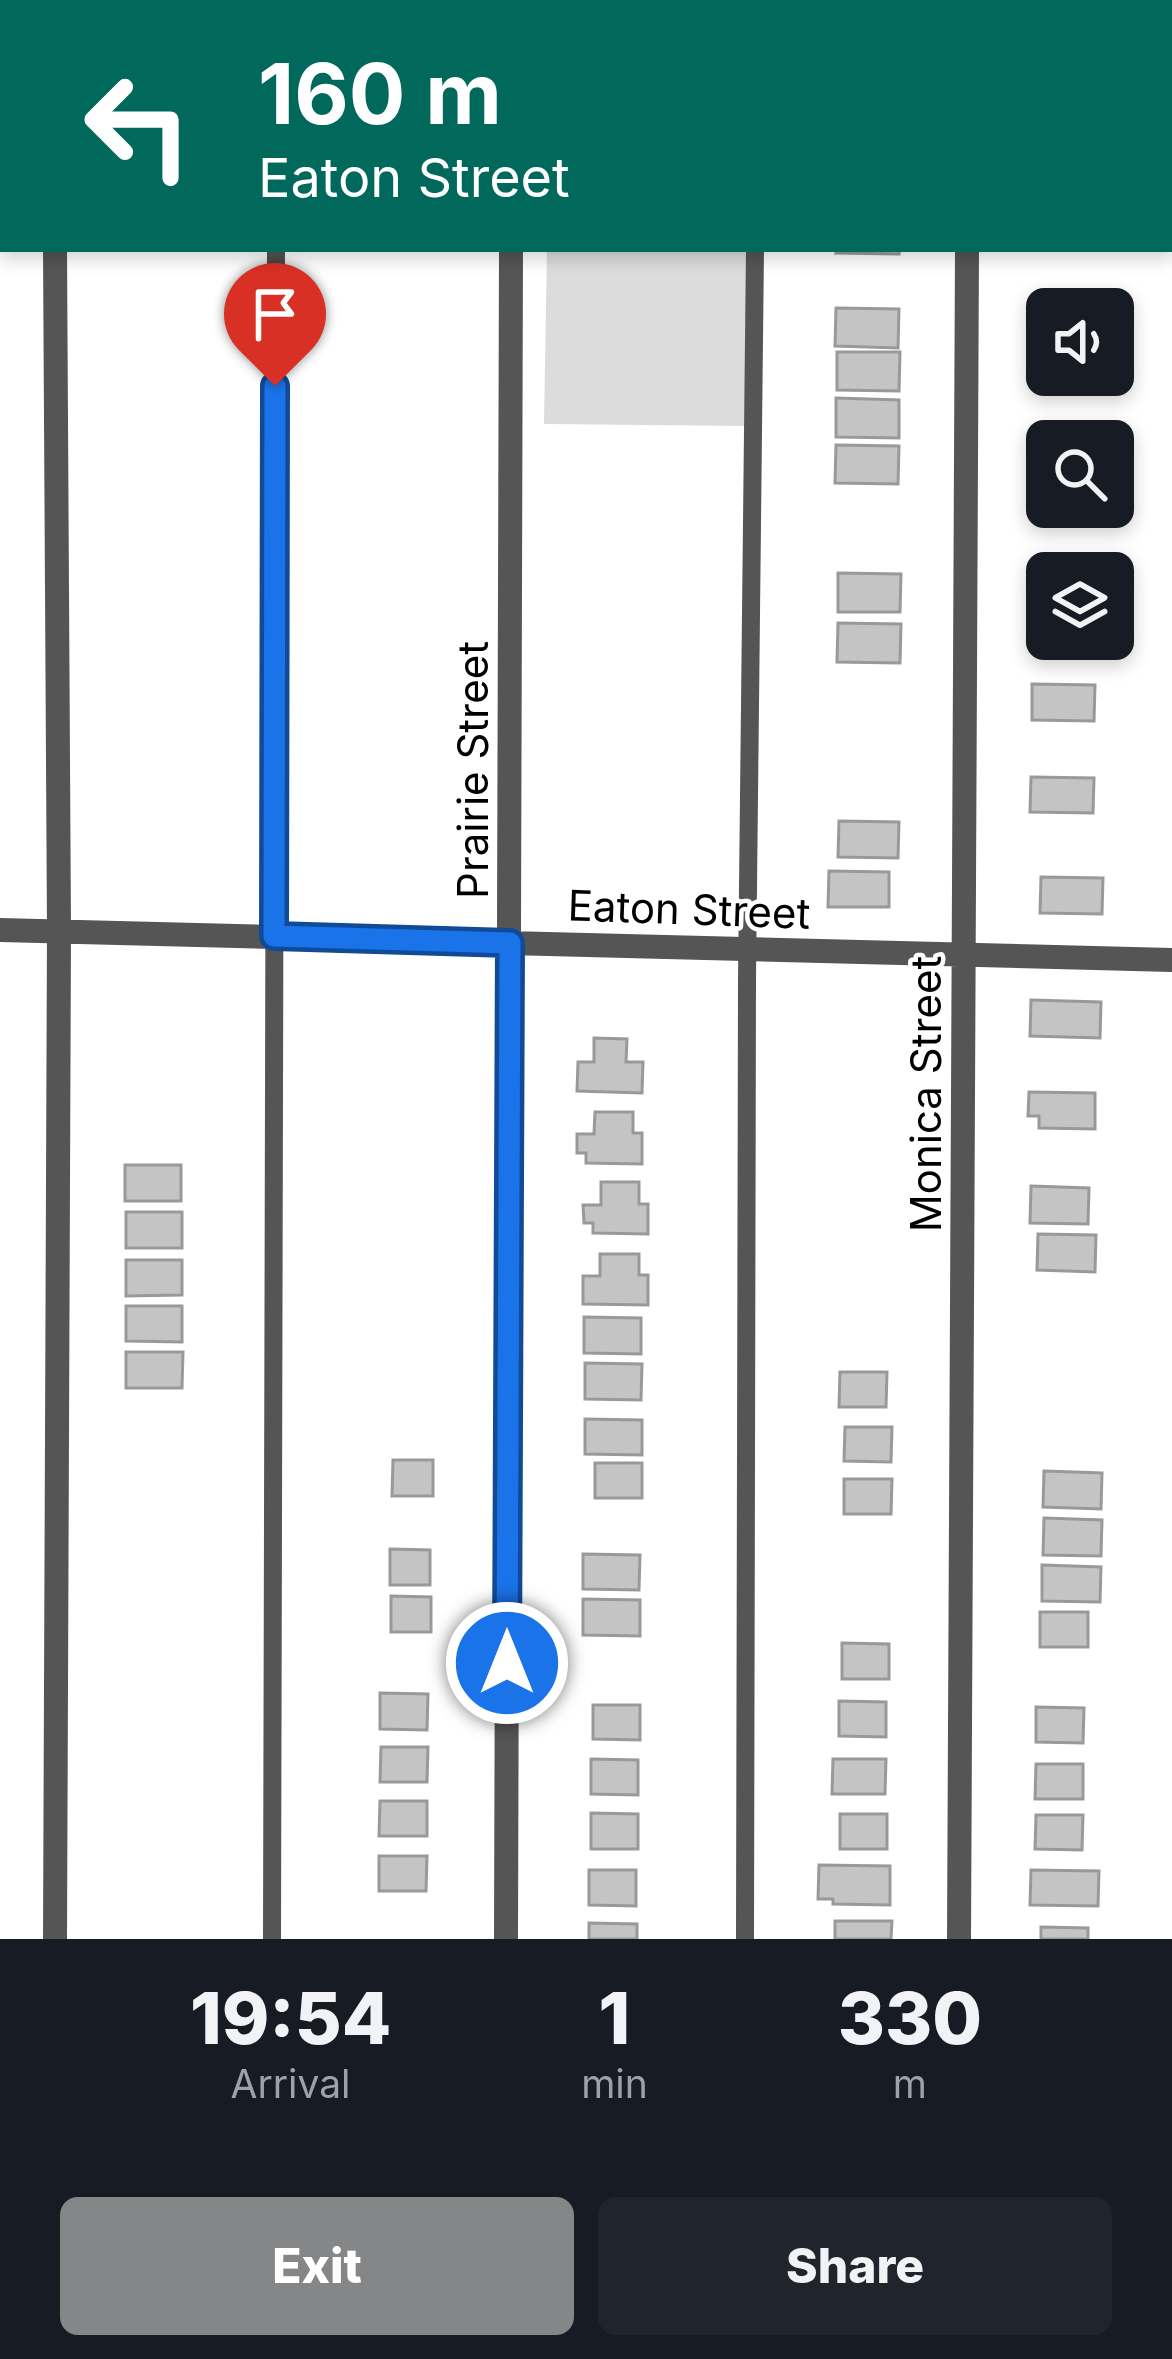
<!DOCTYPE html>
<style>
body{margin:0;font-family:Inter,sans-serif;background:#20242c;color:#f1f3f6;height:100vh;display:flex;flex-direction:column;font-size:45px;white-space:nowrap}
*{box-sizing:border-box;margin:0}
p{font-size:39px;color:#9ea1a6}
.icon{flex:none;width:66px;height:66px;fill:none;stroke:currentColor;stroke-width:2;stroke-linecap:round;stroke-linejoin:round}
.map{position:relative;height:1939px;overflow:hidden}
.drawer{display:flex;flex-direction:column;background:#171b24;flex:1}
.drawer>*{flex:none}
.guide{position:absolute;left:0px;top:0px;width:1173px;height:252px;box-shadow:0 6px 18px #0003;background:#00695c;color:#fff;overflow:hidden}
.tools{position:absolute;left:1026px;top:288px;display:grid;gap:24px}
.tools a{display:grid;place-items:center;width:108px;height:108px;border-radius:18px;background:#171b24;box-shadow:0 6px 18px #0003;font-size:60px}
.pin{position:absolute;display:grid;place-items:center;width:102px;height:102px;color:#fff;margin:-123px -51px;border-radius:50% 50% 50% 0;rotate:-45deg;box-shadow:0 0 12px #0007}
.pin .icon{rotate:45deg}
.me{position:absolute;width:132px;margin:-66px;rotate:0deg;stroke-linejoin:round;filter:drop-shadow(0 0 9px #0008)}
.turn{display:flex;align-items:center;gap:42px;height:252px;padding:0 60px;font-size:54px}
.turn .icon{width:156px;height:156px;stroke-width:2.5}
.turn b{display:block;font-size:84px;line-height:102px}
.eta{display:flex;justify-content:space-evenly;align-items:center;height:204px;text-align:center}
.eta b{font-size:72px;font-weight:800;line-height:84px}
.primary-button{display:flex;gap:24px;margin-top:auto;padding:24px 60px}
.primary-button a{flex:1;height:138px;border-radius:18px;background:#858687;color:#fff;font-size:48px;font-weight:800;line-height:138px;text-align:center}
.primary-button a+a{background:#20242c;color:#f1f3f6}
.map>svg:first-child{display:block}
.green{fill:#dcdcdc}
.building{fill:#c4c4c4;stroke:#999;stroke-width:3}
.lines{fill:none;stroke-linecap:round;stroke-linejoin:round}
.lane{stroke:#555;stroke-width:18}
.street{stroke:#555;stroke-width:24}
.route-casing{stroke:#114b97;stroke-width:30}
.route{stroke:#1a73e8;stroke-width:21}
.labels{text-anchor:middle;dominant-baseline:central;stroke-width:9;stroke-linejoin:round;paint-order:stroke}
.street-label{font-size:42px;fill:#000;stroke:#fff}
</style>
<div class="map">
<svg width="1172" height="1939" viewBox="0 0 1172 1939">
<rect width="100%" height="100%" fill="#fff"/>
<path class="green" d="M547,249h203l-2,177 -204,-2z"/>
<path class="building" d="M837,249h62v5l-63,-1z
M836,308l63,1 -1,39 -63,-2z
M837,352h63l-1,39 -62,-1z
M836,398l63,2v38l-63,-1z
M836,445l63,1 -1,38 -63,-1z
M838,573l63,1 -1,38h-62z
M838,623l63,1 -1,39 -63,-1z
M1032,684l63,1 -1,36 -62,-1z
M1031,777l63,1 -1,35 -63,-1z
M839,821l60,1 -1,36 -60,-1z
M829,871l60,1v35h-61z
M1041,877l62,1 -1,36 -62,-1z
M1031,1000l70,2 -1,36 -70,-2z
M594,1038l33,1 -1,23h17l-1,31 -65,-2 1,-29h16z
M1029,1092l66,1v36l-56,-1v-12h-11z
M595,1112h38v21h9v31l-56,-1v-10h-9v-19h17z
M125,1165h56v36h-56z
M601,1182h38v22h9v30l-55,-1v-10h-9l-1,-18h18z
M1031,1186l58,2 -1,36 -58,-1z
M126,1212h56v36h-56z
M1038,1234l58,1 -1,37 -58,-2z
M600,1254h39v21h9v30l-65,-1v-28h17z
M126,1260h56v35l-56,1z
M126,1306h56v36l-56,-1z
M584,1317l57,1v36l-57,-1z
M126,1352h57l-1,36h-56z
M585,1363l57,1 -1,36 -56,-1z
M840,1372h47l-1,35h-47z
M585,1419l57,1v35l-57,-1z
M845,1427h47l-1,35 -47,-1z
M393,1460h40v36h-41z
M595,1463h47v35h-47z
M1044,1471l58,2 -1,36 -58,-2z
M844,1479h48l-1,35h-47z
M1044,1518l58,2 -1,36 -58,-1z
M390,1549l40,1v35h-40z
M583,1554l57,1 -1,35 -56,-1z
M1042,1565l59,2 -1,35 -58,-1z
M391,1596l40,1v35h-40z
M583,1599l57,1v36l-57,-1z
M1040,1612h48v35h-48z
M842,1643l47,1v35h-47z
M380,1693l48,1 -1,36 -47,-1z
M839,1701l47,1v35l-47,-1z
M593,1705h47v35l-47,-1z
M1036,1707l48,1 -1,35 -47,-1z
M381,1747h47l-1,35h-47z
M591,1759l47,1v35l-47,-1z
M833,1759h53l-1,35h-53z
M1036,1764h47v35h-48z
M380,1801h47v35h-48z
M591,1813l47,1v35h-47z
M840,1814h47v35h-47z
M1036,1815h47l-1,35 -47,-1z
M379,1856h48l-1,35h-47z
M819,1865l71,1v39l-57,-1v-5h-15z
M589,1870h47v36l-47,-1z
M1031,1870l68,1 -1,35 -68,-1z
M835,1921h57l-1,18h-56z
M589,1923l48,1v15h-48z
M1041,1927l47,1v11h-47z"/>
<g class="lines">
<path class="lane" d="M0,1l73,2
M1170,29h2
M272,1939l4,-1690
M745,1939l2,-960 8,-730"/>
<path class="street" d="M968,0v3
M54,3v-3
M512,3v-3
M0,930l1172,30
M55,1939l4,-1008 -4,-682
M506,1939l5,-1690
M959,1939l8,-1690"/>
</g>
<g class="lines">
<g class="route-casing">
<path id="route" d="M275,386l-1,550 236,7 -3,720"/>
</g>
<use href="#route" class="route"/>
</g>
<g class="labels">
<g class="street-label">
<text transform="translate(472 770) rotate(-90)">Prairie Street</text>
<text transform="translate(689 909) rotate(2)">Eaton Street</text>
<text transform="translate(925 1094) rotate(-90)">Monica Street</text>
</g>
</g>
</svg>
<div class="tools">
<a><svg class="icon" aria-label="sound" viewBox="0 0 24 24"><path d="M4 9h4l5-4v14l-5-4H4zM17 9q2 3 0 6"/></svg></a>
<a><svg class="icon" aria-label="search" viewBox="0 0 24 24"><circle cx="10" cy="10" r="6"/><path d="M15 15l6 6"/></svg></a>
<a><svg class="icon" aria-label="layers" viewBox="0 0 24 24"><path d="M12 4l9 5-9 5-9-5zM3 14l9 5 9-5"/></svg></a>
</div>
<div class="pin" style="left:275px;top:386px;background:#d93025"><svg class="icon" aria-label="arrive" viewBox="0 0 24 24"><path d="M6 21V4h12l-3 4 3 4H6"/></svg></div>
<svg class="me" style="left:507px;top:1663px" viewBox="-20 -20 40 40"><circle r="17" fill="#1a73e8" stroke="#fff" stroke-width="3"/><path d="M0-11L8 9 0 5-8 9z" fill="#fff"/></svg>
<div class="guide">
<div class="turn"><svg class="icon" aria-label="left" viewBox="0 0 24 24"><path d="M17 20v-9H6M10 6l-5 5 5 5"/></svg><div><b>160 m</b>Eaton Street</div></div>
</div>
</div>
<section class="drawer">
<div class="eta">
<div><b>19:54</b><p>Arrival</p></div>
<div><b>1</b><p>min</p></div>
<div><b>330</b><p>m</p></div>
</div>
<div class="primary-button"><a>Exit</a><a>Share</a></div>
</section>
